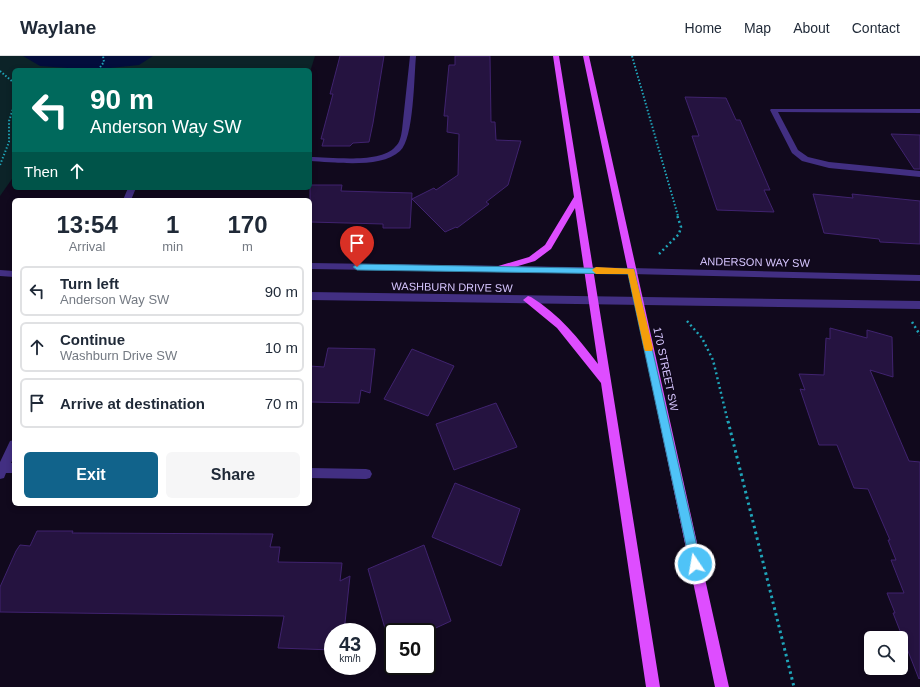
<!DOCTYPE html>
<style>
body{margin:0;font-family:Arial,sans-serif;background:#f6f6f7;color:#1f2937;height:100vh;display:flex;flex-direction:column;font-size:15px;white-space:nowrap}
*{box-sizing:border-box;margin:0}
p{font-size:13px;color:#747a83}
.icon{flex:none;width:22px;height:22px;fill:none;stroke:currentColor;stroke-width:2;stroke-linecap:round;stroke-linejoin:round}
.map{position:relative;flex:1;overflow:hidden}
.panel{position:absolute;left:12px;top:142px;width:300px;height:308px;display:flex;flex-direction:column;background:#fff;border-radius:6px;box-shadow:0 2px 6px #0003}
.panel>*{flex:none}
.banner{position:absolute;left:12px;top:12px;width:300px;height:122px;border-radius:6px;box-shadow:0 2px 6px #0003;background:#00695c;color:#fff;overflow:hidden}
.fabs{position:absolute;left:864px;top:575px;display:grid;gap:8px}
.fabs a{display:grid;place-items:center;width:44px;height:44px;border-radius:6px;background:#fff;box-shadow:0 2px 6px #0003;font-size:20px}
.speed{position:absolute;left:324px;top:567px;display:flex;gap:8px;font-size:20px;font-weight:700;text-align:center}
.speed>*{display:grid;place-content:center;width:52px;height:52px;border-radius:50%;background:#fff;box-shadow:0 2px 6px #0003;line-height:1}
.speed small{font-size:10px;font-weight:400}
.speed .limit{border:2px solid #111;border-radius:6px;background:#fff;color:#111}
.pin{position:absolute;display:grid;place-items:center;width:34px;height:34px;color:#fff;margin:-41px -17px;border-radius:50% 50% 50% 0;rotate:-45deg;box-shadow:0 0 4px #0007}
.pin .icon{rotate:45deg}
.me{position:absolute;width:44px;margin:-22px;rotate:348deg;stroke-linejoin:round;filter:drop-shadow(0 0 3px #0008)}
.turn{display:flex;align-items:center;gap:14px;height:84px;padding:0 12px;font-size:18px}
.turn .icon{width:52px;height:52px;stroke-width:2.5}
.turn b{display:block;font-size:28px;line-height:34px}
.then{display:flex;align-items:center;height:38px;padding:0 12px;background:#0003;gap:8px;font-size:15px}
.eta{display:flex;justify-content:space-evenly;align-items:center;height:68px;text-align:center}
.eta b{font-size:24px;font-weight:700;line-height:28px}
.action{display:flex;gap:8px;margin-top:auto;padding:8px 12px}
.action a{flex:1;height:46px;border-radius:6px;background:#11638b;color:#fff;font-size:16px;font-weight:700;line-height:46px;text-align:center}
.action a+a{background:#f6f6f7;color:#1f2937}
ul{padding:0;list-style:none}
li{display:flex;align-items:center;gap:12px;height:50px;margin:0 8px 6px;padding:0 4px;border:2px solid #e0e1e3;border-radius:6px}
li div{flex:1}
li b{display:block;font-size:15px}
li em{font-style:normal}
header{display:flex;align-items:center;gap:24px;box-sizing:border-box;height:56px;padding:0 20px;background:#fff;border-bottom:1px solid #e0e1e3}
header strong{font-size:19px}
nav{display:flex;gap:22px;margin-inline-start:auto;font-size:14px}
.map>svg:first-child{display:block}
.green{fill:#0c2328}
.water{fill:#030d3c}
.building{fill:#251340;stroke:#40236f}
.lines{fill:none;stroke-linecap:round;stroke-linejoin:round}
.path-far2{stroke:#1fa5b9;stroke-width:2;stroke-dasharray:1.5 2;stroke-linecap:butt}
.path-far1{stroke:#1fa5b9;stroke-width:2.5;stroke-dasharray:2 3;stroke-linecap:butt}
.path{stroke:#1fa5b9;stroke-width:3;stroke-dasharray:2.5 3.5;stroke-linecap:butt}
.minor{fill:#422f82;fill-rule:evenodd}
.major{fill:#de4dff;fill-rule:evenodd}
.route{fill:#4fc3f7;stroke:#337fa1}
.slow{fill:#f59e0b}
.labels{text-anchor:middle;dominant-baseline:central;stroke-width:3;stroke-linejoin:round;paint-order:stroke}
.street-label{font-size:11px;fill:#d7c6ff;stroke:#11091d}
</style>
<header>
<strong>Waylane</strong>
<nav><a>Home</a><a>Map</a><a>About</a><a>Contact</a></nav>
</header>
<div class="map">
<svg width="920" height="631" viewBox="0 0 920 631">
<rect width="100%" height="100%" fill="#11091d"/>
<path class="green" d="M0,0h315l-5,16v-2h-296v106l-14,20z"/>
<path class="water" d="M23,0h130l-14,9 -29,3h-42l-28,-2z"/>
<path class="building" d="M340,0h44l-11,67 -4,19 -16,1 -3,3h-28l2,-7h-3l12,-45h-3z
M455,0h35l1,66h4l1,18 25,1 -13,44 -22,17 3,2 -32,24 -1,-1 -11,5 -33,-33 22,-11 2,2 22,-15 1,-41 -12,-2 1,-16h-4l5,-51h6z
M685,41l41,1 10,22h4l30,70h-6l10,22 -57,-2 -25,-74h7z
M891,78l29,1v34h-6z
M310,129h32l-1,6 71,2 -2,35h-27v-4l-73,-2z
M813,138l40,4 -1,-4 68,7v43l-40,-2 -1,-3 -55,-6z
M830,272l37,10v-8l25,7 1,40 -23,-7 39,91 11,1v216l-1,1 -26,-66h2l-8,-20h17l-13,-33h5l-8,-20h2l-22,-51 -14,-1 -17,-43h-18l-19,-56 5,1 -6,-16 25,1 2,-37 4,1z
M328,292l47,1 -5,44 -9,-3 -2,13 -49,-1v-36l14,1z
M412,293l42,17 -26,50 -44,-17z
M496,347l21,44 -63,23 -18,-46z
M455,427l65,26 -19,57 -69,-29z
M37,475h36l-1,2 201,1 -3,13h10l-2,15 64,1 -2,18 10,-5 -6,56h-11v18l-55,-2 6,-32 -284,-4v-25l16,-36 4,-6 10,1z
M424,489l27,76 -24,11h-41l-18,-63z"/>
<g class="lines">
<path class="path-far2" d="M632,0l46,160
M98,14l6,-8 -1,-6
M0,15l14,12
M0,109l9,-23v-21l5,-15"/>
<path class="path-far1" d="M659,198l20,-20 2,-7 -4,-12
M687,265l15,17 11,22 15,62
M912,266l8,13"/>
<path class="path" d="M728,365l66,266"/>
<path class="minor" d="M410,0h6c-2,20 -2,83 -16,95 -19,18 -66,11 -90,10v-4c21,0 70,7 85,-10 5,-4 6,-11 7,-17z
M771,53h149v4l-142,-1 20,38 10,7 21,5 91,9v6l-91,-9 -27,-7 -10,-8 -22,-43z
M128,132h8l-5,12h-8z
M310,207l321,5 289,7v6l-289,-7 -321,-5z
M0,214l14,1v6l-14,-1z
M310,236l610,9v8l-610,-9z
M14,384v17l-3,6h3v10h-8l-2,5 -4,1v-17l10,-21z
M310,412l56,1 4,1 2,4 -2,4 -4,1 -56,-1z"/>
<path class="major" d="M553,0h6l101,631h-14l-45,-304 -44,-55 -34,-28 5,-4 3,1c28,17 48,42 67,67l-23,-156 -24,41 -16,12 -37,11 -4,-3 1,-2 34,-10 16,-12 29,-48z
M583,0h6l140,631h-14z"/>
</g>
<path class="route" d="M357,208l277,5 67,295 -2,4 -4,2 -4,-2 -1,-4 -62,-290 -271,-4 -4,-3z"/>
<path class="slow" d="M596,211l38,2 19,79 -1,3h-7l-1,-3 -16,-74h-32l-4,-4z"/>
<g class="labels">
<g class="street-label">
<text transform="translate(755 206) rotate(1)">ANDERSON WAY SW</text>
<text transform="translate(452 231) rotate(1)">WASHBURN DRIVE SW</text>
<text transform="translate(666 313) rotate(78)">170 STREET SW</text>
</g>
</g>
</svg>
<div class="fabs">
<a><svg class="icon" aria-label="search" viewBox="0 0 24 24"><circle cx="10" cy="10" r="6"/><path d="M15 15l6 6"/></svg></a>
</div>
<div class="speed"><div>43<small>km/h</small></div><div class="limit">50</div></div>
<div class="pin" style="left:357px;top:211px;background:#d93025"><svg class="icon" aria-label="arrive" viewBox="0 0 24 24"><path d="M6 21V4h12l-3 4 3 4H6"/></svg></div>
<svg class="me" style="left:695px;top:508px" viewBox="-20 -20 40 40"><circle r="17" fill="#4fc3f7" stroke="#fff" stroke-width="3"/><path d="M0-11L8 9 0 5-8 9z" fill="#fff"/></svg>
<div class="banner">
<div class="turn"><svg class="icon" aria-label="left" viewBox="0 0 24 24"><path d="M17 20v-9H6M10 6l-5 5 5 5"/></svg><div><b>90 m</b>Anderson Way SW</div></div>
<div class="then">Then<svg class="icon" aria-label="ahead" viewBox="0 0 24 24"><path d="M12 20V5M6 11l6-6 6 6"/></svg></div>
</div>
<section class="panel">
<div class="eta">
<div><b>13:54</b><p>Arrival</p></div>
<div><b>1</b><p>min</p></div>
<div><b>170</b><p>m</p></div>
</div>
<ul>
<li><svg class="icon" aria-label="left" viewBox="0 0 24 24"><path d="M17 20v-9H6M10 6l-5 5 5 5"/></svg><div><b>Turn left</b><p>Anderson Way SW</p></div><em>90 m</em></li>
<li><svg class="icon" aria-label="ahead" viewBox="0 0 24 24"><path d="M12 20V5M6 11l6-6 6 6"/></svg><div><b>Continue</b><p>Washburn Drive SW</p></div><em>10 m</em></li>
<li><svg class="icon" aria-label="arrive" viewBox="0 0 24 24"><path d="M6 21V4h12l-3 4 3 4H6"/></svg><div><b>Arrive at destination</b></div><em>70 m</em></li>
</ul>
<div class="action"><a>Exit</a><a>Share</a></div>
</section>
</div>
